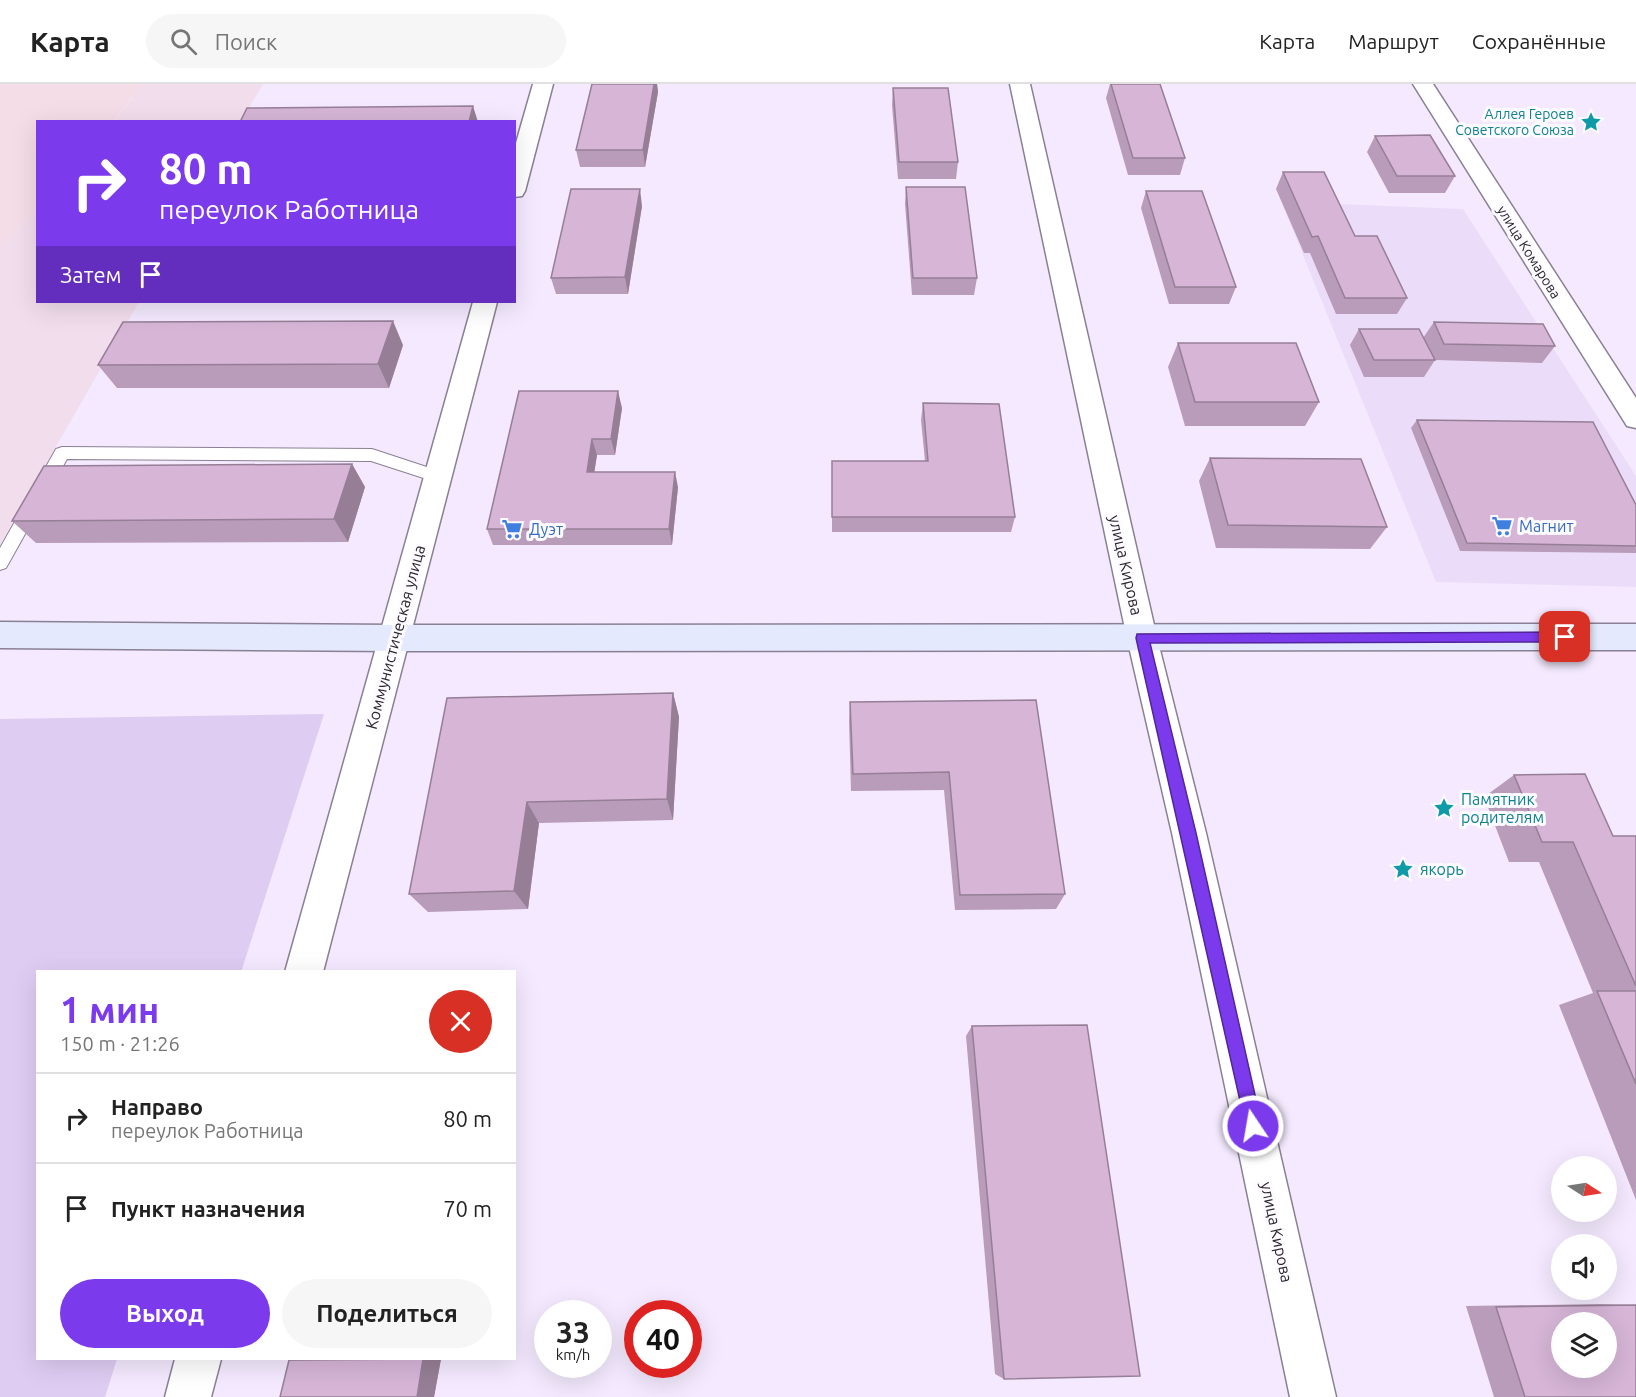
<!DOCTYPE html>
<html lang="ru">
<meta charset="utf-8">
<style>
body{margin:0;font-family:Ubuntu,sans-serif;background:#f6f6f6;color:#222;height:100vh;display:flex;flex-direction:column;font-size:22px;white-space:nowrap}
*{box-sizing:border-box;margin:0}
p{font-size:20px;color:#767676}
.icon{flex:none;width:33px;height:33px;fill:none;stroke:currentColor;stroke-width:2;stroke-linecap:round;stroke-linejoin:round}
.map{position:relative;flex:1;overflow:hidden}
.drawer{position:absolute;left:36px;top:886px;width:480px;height:390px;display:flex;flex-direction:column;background:#fff;border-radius:0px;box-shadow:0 6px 24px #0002}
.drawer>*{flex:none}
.guide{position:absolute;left:36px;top:36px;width:480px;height:183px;border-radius:0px;box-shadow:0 6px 24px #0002;background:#7c3aed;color:#fff;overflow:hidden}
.needle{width:39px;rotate:102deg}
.buttons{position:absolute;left:1551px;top:1072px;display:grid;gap:12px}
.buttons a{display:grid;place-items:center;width:66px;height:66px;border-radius:50%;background:#fff;box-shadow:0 6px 24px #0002;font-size:30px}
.speed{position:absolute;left:534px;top:1216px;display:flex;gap:12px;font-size:30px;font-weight:700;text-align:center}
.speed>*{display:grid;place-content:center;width:78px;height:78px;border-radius:50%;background:#fff;box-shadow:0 6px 24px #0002;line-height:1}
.speed small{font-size:15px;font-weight:400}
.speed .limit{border:9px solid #d22;background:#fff;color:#111}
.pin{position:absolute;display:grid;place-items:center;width:51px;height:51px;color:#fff;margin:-26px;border-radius:12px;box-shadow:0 3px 9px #0006}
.me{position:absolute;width:66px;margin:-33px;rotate:348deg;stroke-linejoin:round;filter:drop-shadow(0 0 4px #0008)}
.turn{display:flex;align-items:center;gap:21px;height:126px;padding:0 24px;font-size:27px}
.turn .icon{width:78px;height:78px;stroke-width:2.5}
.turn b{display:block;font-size:42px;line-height:51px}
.then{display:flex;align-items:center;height:57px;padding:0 24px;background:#0003;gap:12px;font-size:22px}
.round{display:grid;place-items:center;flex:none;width:63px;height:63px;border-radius:32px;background:#f6f6f6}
.headline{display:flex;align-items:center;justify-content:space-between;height:102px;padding:0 24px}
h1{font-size:36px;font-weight:600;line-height:45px;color:#7c3aed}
.button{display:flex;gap:12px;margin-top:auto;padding:12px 24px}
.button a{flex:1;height:69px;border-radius:36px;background:#7c3aed;color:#fff;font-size:24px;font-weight:600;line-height:69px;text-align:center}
.button a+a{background:#f6f6f6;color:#222}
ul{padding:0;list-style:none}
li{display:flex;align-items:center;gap:18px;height:90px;padding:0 24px;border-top:2px solid #e0e0e0}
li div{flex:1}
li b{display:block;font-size:22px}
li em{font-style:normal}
header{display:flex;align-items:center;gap:36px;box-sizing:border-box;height:84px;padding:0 30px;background:#fff;border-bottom:2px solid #e0e0e0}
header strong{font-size:28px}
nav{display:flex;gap:33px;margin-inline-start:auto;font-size:21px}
.search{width:420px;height:54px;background:#f6f6f6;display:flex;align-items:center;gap:15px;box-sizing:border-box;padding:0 21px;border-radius:33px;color:#767676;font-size:22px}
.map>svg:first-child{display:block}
.built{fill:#ebddf9}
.industrial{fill:#f2ddec}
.education{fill:#f5dde7}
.green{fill:#dfccf3}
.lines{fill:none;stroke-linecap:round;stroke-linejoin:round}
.service-casing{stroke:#8a8093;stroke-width:2}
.minor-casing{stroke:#8a8093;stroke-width:3}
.tertiary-casing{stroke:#8a8093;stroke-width:3}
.secondary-casing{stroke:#8a8093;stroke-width:3}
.service{fill:#fff;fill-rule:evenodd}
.minor{fill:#fff;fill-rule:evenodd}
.tertiary{fill:#fff;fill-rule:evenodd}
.secondary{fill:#e4e9fe;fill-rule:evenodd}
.wall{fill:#b89cb9}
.shaded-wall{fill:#967f96}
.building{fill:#d6b5d7;stroke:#967f96;stroke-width:1.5;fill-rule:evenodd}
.route{fill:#7c3aed;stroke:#51269a;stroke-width:1.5}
.labels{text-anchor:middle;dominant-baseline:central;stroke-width:6;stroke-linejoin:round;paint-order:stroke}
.far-culture-label{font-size:14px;fill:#0d838f;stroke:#fdfbff;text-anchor:end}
.far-street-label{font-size:14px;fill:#29252d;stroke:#fdfbff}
.shop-label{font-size:16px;fill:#366cbe;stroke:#fdfbff;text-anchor:start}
.street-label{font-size:16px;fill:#29252d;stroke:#fdfbff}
.culture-label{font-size:16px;fill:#0d838f;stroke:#fdfbff;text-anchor:start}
</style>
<header>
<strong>Карта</strong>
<div class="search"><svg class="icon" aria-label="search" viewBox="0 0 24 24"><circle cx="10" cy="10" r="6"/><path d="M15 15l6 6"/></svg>Поиск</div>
<nav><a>Карта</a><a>Маршрут</a><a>Сохранённые</a></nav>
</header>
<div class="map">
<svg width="1636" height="1313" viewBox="0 0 1636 1313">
<rect width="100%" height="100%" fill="#f4e9fe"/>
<path class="built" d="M1279,112l53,1 7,7 124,5 173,267v111l-200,-5z"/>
<path class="industrial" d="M142,0h121l-22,37 -127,1z
M37,125l1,93h101l-139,242v-297z"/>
<path class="education" d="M0,0h142l-28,37 -76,1 -1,87 -37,38z"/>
<path class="green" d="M324,630l-83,258h-203v387h79l-12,38h-105v-678z"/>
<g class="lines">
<g class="service-casing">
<path id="service" d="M62,363l310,2 73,24 2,4 -2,4 -6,2 -68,-22 -304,-2 -61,109 -6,2v-22l56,-99z"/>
</g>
<g class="minor-casing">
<path id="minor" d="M1010,0h20l127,554 -4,9 -11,4 -11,-4 -4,-9z
M1413,0h20l203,314v30l-9,-2z"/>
</g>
<g class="tertiary-casing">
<path id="tertiary" d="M533,0h20l-28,107 -3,5 -8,1v-47z
M473,218h24l-174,670h-38z
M1142,541l11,4 4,9 49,195 130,564h-46l-118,-564 -45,-195 4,-9z
M175,1275h46l-10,38h-46z"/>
</g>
<g class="secondary-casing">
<path id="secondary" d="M0,538l395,3 1241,-1v26l-1241,1 -395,-3z"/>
</g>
<use href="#service" class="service"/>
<use href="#minor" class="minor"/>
<use href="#tertiary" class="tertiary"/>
<use href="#secondary" class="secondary"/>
</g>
<path class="wall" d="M592,0h65l1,8 -13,75h-65l-4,-17z
M1110,0h50l25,74 -5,17h-52l-22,-77z
M893,4l65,74 -2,17h-58l-6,-74z
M1375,52l80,40 -10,17h-56l-22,-41z
M1283,88l72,64 52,62 -10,16h-61l-26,-61h-6l-28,-64z
M906,103l71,91 -3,17h-62l-7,-91z
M1146,107l90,96 -7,17h-60l-28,-96z
M642,122l-14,88h-72l-5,-16z
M1434,238l121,24 -13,17 -107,-3 -11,17h-60l-14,-32 9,-16 64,9z
M1178,259l141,59 -14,24h-120l-17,-59z
M403,261l-14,43h-272l-19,-23z
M923,319l92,114 -4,15h-179v-71h93l-4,-41z
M622,324l-7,47h-18l-3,17 84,15 -6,58h-179l-6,-16z
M1417,336l219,85v48l-176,-2 -49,-123z
M1210,374l177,69 -17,22 -154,-1 -17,-67z
M352,380l13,23 -17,55 -312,1 -24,-22z
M673,609l6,24 -6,103 -134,3 -11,86 -100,3 -19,-18 38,-196z
M1036,616l29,194 -9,15 -101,1 -11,-120 -93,1 -2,-70 1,-19z
M1514,691l99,61h23v364l-77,-195 34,-12 -54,-131h-30l-25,-65z
M972,942l32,353 -9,-5 -29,-338z
M1601,1220l35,1v92h-142l-28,-91z
M294,1275h147l-7,38 -145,-37z"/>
<path class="shaded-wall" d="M654,0h3l1,8 -13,75 -2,-17z
M473,22l5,16h-9z
M640,105l2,17 -14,88 -3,-17z
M393,237l10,24 -14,43 -11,-24z
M618,307l4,17 -7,47 -4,-16z
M592,355l5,16 -5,32 -5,-15z
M352,380l13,23 -17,55 -14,-23z
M675,388l3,15 -6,58 -3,-16z
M673,609l6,24 -6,103 -6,-21z
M527,718l12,21 -11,86 -14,-18z
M423,1275h18l-7,38h-17z"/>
<path class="building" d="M592,0h62l-11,66h-67z
M1111,0h49l25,74h-52z
M893,4h55l10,74h-59z
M473,22l-4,16h-229l7,-14z
M1430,51l25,41h-58l-22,-40z
M1283,88h41l31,64h22l30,62h-62l-27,-62 -6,1z
M906,103h59l12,91h-64z
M571,105h69l-15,88 -74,1z
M1146,107h56l34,96h-61z
M393,237l-15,43 -280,1 25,-43z
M1434,238l109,2 12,22 -111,-2z
M1359,245h60l16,31h-61z
M1178,259h118l23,59h-124z
M519,307h99l-7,48h-19l-5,33h88l-6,57h-182z
M923,319l76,1 16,113h-183v-56h96z
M1417,336l176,2 43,83v41l-169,-3z
M1210,374l151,1 26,68 -159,-2z
M352,380l-18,55 -322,2 32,-55z
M673,609l-6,106 -140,3 -13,89 -105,3 38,-196z
M1036,616l29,194 -105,1 -11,-123 -96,2 -3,-72z
M1585,690l28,62h23v150l-63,-144h-31l-28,-67z
M1597,907h39v93z
M1087,941l53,351 -136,3 -32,-353z
M1636,1221v92h-111l-29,-90zM1562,1239h44v45h-44z
M423,1275l-6,38h-137l9,-37z"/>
<path class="route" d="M1565,548l7,5 -7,5 -415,1 46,190 66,293 -3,6 -6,3 -6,-3 -111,-494 1,-4z"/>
<defs>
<g id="sight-bare" transform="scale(1.62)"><path d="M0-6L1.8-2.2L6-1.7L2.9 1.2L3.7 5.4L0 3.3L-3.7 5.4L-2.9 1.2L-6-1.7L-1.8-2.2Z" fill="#0f9aa8" stroke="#fdfbff" stroke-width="2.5" paint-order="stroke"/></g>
<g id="supermarket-bare" transform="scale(1.62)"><path d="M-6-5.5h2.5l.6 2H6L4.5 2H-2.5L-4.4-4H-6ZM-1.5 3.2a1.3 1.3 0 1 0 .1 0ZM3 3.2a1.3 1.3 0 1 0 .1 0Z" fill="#3f7fe0" stroke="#fdfbff" stroke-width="2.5" paint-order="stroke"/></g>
</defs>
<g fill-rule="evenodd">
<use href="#sight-bare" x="1591" y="38"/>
<use href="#supermarket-bare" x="1502" y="442"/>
<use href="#supermarket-bare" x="512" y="445"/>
<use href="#sight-bare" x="1444" y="724"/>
<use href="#sight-bare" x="1403" y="785"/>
</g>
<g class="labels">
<g class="far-culture-label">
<text x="1574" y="30">Аллея Героев<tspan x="1574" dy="16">Советского Союза</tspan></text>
</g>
<g class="far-street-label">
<text transform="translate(1529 168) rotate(58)">улица Комарова</text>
</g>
<g class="shop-label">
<text x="1519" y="442">Магнит</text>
<text x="529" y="445">Дуэт</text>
</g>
<g class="street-label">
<text transform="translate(1126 481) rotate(77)">улица Кирова</text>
<text transform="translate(395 553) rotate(-75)">Коммунистическая улица</text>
<text transform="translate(1277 1148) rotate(78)">улица Кирова</text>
</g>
<g class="culture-label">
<text x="1461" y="715">Памятник<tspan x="1461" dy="18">родителям</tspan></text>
<text x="1420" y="785">якорь</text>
</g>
</g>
</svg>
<div class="buttons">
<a><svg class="needle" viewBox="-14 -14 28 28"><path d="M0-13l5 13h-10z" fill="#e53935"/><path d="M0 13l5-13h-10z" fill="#767676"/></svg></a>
<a><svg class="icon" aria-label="sound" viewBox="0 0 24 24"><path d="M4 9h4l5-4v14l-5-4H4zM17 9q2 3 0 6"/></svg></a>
<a><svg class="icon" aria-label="layers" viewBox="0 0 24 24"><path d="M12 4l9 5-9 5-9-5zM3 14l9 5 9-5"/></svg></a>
</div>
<div class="speed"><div>33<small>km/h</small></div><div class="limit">40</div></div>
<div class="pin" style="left:1565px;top:553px;background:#d93025"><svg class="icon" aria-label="arrive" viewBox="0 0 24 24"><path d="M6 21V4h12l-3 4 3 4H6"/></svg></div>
<svg class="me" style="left:1253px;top:1042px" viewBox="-20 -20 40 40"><circle r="17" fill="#7c3aed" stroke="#fff" stroke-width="3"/><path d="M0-11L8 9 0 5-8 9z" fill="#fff"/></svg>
<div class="guide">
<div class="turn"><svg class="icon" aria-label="right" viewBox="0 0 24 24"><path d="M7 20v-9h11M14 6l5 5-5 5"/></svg><div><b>80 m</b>переулок Работница</div></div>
<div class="then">Затем<svg class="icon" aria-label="arrive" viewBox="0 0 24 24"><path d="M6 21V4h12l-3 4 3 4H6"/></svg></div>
</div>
<section class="drawer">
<div class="headline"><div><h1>1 мин</h1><p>150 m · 21:26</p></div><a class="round" style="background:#d93025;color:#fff"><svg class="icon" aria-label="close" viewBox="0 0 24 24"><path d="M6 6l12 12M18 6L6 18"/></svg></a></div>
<ul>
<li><svg class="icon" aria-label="right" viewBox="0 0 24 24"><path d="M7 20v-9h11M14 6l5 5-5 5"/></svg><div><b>Направо</b><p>переулок Работница</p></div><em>80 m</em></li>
<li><svg class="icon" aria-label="arrive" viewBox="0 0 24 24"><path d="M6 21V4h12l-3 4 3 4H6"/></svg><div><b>Пункт назначения</b></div><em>70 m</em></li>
</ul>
<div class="button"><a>Выход</a><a>Поделиться</a></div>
</section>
</div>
